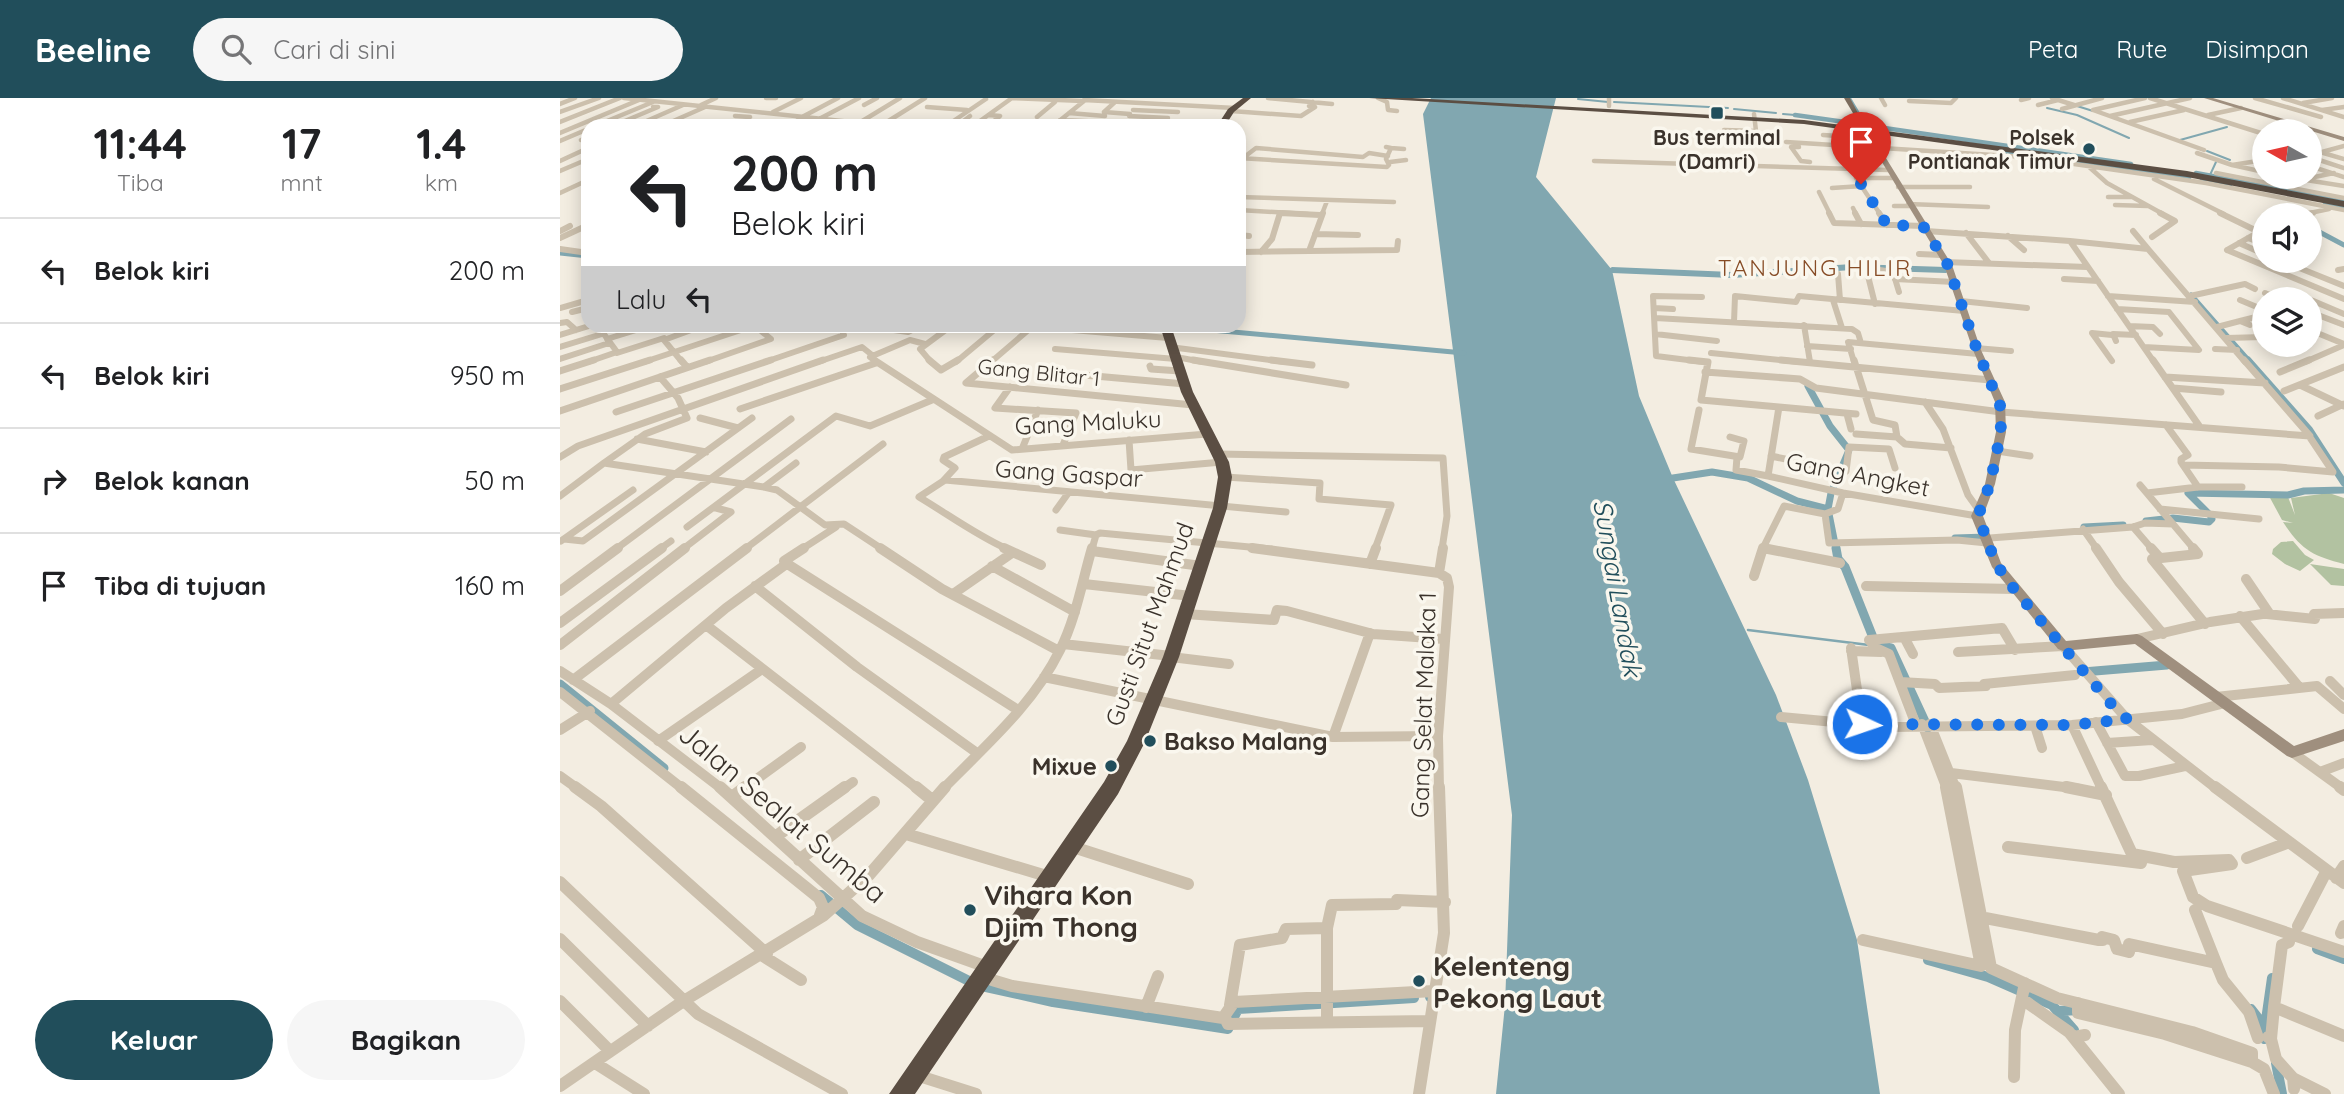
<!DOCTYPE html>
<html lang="id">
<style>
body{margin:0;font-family:Quicksand,sans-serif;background:#f6f6f6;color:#202124;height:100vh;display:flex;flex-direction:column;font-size:26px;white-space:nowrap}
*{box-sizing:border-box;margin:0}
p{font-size:23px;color:#757577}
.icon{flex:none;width:38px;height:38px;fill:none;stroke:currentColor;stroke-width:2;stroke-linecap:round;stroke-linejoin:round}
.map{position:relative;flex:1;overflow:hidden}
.details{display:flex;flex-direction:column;background:#fff;width:560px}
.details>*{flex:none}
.guide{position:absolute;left:21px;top:21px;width:665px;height:214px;border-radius:21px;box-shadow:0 4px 18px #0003;background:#fff;color:#202124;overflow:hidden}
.needle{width:46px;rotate:278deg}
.tools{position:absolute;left:1692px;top:21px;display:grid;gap:14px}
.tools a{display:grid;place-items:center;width:70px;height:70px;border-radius:50%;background:#fff;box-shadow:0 4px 18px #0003;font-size:35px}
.pin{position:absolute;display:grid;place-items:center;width:60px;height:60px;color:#fff;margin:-72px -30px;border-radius:50% 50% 50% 0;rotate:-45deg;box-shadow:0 0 7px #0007}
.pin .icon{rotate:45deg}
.me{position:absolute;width:77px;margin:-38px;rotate:93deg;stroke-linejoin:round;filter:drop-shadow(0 0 5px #0008)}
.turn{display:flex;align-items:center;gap:24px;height:147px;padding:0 35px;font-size:32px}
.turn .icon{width:91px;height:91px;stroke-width:2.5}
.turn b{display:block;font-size:49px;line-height:60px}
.then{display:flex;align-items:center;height:66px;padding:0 35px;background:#0003;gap:14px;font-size:26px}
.eta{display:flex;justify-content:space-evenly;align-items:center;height:119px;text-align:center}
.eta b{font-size:42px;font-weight:700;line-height:49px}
.action{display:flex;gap:14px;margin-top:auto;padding:14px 35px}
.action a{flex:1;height:80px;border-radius:42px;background:#214e5b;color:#fff;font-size:28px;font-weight:700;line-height:80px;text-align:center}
.action a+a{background:#f6f6f6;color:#202124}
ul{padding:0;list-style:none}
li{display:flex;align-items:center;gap:21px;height:105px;padding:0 35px;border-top:2px solid #e0e0e0}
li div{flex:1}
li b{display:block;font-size:26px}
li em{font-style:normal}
header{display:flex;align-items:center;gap:42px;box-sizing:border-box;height:98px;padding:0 35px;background:#214e5b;color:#fff}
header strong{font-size:33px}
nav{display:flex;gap:38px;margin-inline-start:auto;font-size:24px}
.search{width:490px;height:63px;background:#f6f6f6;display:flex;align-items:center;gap:18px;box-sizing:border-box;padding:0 24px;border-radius:38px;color:#757577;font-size:26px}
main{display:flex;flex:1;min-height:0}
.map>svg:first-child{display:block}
.green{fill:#b2c2a1}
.water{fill:#81a7b0}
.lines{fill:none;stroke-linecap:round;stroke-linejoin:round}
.stream-far1{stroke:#81a7b0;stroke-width:2}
.stream{stroke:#81a7b0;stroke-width:2.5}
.canal-far4{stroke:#81a7b0;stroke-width:4.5}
.canal-far3{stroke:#81a7b0;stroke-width:5}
.canal-far2{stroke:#81a7b0;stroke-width:7}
.canal-far1{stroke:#81a7b0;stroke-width:9}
.canal{stroke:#81a7b0;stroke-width:10}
.river{fill:#81a7b0;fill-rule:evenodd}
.street-far4{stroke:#ccc0ad;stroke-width:4.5}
.street-far3{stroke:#ccc0ad;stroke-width:6}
.street-far2{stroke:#ccc0ad;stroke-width:7}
.street-far1{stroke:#ccc0ad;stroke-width:10}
.street{stroke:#ccc0ad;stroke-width:12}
.secondary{fill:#9f8f7e;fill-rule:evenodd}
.primary{fill:#7b6c5d;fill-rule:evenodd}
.highway{fill:#5b4e43;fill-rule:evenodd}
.route{stroke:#1a73e8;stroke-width:12;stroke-dasharray:0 21.6}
.poi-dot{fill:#214e5b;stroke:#faf7ee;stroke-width:2.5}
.labels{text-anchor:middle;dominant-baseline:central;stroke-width:7;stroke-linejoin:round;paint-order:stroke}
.far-poi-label{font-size:21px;font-weight:bold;fill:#3a322b;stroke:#faf7ee}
.far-street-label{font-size:21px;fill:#3a322b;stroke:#faf7ee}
.far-quarter-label{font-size:23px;letter-spacing:2px;fill:#874c26;stroke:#faf7ee}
.street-label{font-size:24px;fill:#3a322b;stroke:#faf7ee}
.poi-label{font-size:24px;font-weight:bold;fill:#3a322b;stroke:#faf7ee;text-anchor:start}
.water-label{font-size:26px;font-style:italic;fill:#214e5b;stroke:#faf7ee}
.near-street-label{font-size:28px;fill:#3a322b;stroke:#faf7ee}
.near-poi-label{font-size:28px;font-weight:bold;fill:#3a322b;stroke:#faf7ee;text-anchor:start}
</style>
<header>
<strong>Beeline</strong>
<div class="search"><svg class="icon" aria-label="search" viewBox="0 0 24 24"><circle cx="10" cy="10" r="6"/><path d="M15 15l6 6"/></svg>Cari di sini</div>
<nav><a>Peta</a><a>Rute</a><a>Disimpan</a></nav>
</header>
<main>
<section class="details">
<div class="eta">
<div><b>11:44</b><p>Tiba</p></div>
<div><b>17</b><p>mnt</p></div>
<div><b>1.4</b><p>km</p></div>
</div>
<ul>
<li><svg class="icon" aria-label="left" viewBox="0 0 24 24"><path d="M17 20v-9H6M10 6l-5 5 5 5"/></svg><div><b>Belok kiri</b></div><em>200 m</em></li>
<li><svg class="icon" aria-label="left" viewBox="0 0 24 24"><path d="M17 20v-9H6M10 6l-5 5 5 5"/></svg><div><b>Belok kiri</b></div><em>950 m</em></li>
<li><svg class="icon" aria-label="right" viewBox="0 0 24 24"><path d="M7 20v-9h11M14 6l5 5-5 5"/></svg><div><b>Belok kanan</b></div><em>50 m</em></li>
<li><svg class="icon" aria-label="arrive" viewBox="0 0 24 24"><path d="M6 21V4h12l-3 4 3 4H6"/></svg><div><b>Tiba di tujuan</b></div><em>160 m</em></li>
</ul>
<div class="action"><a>Keluar</a><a>Bagikan</a></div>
</section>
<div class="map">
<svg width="1784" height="996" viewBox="0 0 1784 996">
<rect width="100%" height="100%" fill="#f3ede1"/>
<path class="green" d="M1769,395l15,5v66c-31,-8 -43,-14 -61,-42l10,1 -11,-3 -13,-24 19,1 7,18 -4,-17z
M1733,443l12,14 9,5 -14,11 -15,-7 -13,-10 1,-5 8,-7z
M1750,466l34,5v17l-13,-1z"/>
<path class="water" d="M871,0h125l-20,79 76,93 27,126 34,82 103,217 32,85 49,160 23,154h-384l9,-89 7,-190 -89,-701z"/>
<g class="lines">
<path class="stream-far1" d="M1290,0l16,27
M1018,1l30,3
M1054,4l114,6
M1517,8l16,5
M1487,10l30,7 52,23
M1174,11l42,4
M1223,16l12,1
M1620,42l47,-13
M1647,53l23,9
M1650,77l6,-13"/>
<path class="stream" d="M1188,532l121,15"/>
<path class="canal-far4" d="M1235,17l57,8
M1297,26l274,40
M1441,53l188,27
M1636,75l148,27
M1642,82l28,5
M1765,105l19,4"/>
<path class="canal-far3" d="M1750,129l34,18
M0,155l28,3
M1631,197l59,67
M607,228l297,27"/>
<path class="canal-far2" d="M1688,262l61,69 35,54
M1248,288l22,40 19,24 -18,43 -3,16 8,40
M1113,380l39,-6 36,6 49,23 31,8
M1586,423l27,-3 36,4 3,-3 -2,-4 -22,-22 100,2 16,-4 40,-1
M1524,429l39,-2
M1395,440l32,-1"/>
<path class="canal-far1" d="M1276,450l2,11 7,8 31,78 15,3 37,80
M1523,574l84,-7
M0,586l104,84"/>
<path class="canal" d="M261,797l36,30 120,60 76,17 175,27 10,-20 176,-11
M1757,851l27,10
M1368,862l60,17 64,28 22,25
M870,899l75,8
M1691,911l14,18 -4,6 3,6
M1497,913l25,-1
M1705,929l7,-49
M1716,965l6,31"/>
<path class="river" d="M1292,166l94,3 5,3 -5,3 -94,-3 -120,8 -120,-5 -5,-3 5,-3 120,5z"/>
<path class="street-far4" d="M64,0l265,28
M206,0h10
M451,0l72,3
M708,0l64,6
M818,0l9,4 1,8 9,1
M1049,0v8
M1321,0l4,7
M1492,0l22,7
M1590,0l114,36
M1695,0l66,19
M1723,0l61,19
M524,2l151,8
M1461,2l8,-2
M1349,3l42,2 5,-5
M555,4l-11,10 26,2
M1743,5l29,-5
M0,6l15,-6
M141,7l15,-7
M304,7l13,-7
M1478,7l20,-5
M367,9l40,3
M1502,11l40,-11
M573,12l45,2
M1533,12l111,40
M1533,12l52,-12
M1762,12l22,-3
M671,13l70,5 14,-9 -6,-1 4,-4
M0,14l39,-14
M213,14l28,-14
M509,15l36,3
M1648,17l33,-7
M244,18l34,-18
M569,18l39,2
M1550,18l80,-18
M477,19l18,-15
M261,20l38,-20
M500,22l137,6
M0,24l60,-24
M1570,24l54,-12
M82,25l41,-18
M299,25l41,-25
M322,27l43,-27
M35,28l58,-24
M53,28l45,-19h-5
M102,28l43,-19
M171,28l19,-9 -15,-1
M227,28l17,-9
M386,28l40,-27
M397,28l13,-10
M413,28l39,-28
M428,28l12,-10 -11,-1
M493,28l31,-25
M1164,32l32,1 -2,-17
M0,35l79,-33
M1263,37l46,3
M21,42l7,-3
M0,43l28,-12
M1226,44l239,15 181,26 138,27
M1239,49h-8l10,14 9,1
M831,50l13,1
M1750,51l34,10
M1762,54l22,-6
M1637,55l35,12
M1750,59l34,11
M679,60l148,9 2,-2 -3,-6 5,-11 -5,-1
M683,60l13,-10 107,9 6,-4 19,3
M1704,62l-32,5 32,7
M0,63l28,-13
M1034,63l294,9
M830,64l16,-2
M1528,68l19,17 56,31
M1750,68l34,11
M0,73l28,-12
M1656,75l128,25
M1727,79l57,9
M1296,80l24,36
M1296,80h37
M1594,81l70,35
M1745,81l29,-6
M1338,89h72
M1272,90l30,-2
M1259,94l11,22
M0,95l28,-13
M679,99l155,5
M1548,99h24
M1348,106l80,3
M1555,107l33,1
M1334,108h16
M1293,110l3,6
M679,112l69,4
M762,116l5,-13
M1745,116l24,-5"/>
<path class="street-far3" d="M720,115l40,2
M1269,115l5,10 89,3
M1295,115l6,11
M1319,115l8,12
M1660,115l39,19
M1742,117l11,-2
M0,133l10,-5
M1366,133l144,10 84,121
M1573,133l15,18
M1406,135l23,30
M755,136l43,1
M679,137l10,1
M1448,138l16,14
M1592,139l23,-16 -15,-8
M0,140l28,-13
M1688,140l16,6
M1510,143l78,8 97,113
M1679,145l25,11
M0,151l28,4
M1667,152l117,49
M1667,152l37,-21
M749,153l88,-1 1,-9
M679,154l70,-1 14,-38
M701,154l11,-13 8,-26
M1359,156l22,1
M1722,163l62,25
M1385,164l142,5
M1778,172l6,-1
M1278,176l2,26
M1335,181l59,3
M1504,181l34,2
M1705,195l14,6
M1548,198l87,6
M1630,198l55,-12 10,5
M1142,199l-49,-1 3,60 48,6
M1273,202l9,28
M1680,202l24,10
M1751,202l33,14
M1401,203l66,7
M1315,206l-9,-36 27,4 6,20
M0,210l28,-8
M1094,210l19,1
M1557,211l52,3 30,38 -55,-3
M12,214l16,-4
M1750,214l34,13
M1095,220l197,11 6,4 3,10
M1680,223l24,-6
M1174,224l1,-26 61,6 3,-6 165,15
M0,225l7,-1 9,8
M1244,227l6,37
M305,228l43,6 12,-6
M1569,228l24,1 7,7
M1657,229l23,-6 10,4
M512,232l96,8
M1750,232l34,14
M1095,236l62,7
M0,237l29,-9
M1552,237l-20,-2 20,28
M1666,240l38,-1
M47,241l42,-13
M1556,243l-3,-7 23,1
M1247,248l44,3
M0,249l42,-13
M610,249l115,15
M1416,250l35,3
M495,251l121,10
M1655,251l22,1
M57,255l47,-15
M1151,255l88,9
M616,259l27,5
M0,261l49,-16
M28,264l29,-10 -19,-26
M84,264l109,-36
M122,264l-18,-22 38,-14
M145,264l66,-23 -16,-13
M205,264l79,-27 -3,-6 8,-3
M258,264l44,-15 10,8
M317,264l-7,-5 40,-17 15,4
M371,264l-11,-13 31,-23
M396,264l43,-36
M431,264l42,-36
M1294,264l-6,-20 130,12
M1745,264l39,-17"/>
<path class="street-far2" d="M121,262l6,7
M314,262l138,90 195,-16
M369,262l12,10 17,-10
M433,262l-27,23 227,22
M633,262l153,25
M711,262l41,5
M1129,262l19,2 -7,38 78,7 -11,69 75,17 134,23
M1221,262l209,20
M1294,262l19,60 22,5 2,12
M1593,262l47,67
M590,268l1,3 29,2
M0,273l34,-11
M1145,274l95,7 16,9 185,24 309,24 -66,-76
M1720,274l29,-12
M512,276l113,10
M1605,279l100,6
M1740,287l44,21
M450,289l-15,21 81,5 -13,32
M1613,290l48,4
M0,291l90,-29
M1724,293l60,-24
M1365,304l18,27 25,66 10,14
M1219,309l77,7
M180,311l136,-46
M1139,312l-8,39 49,8 4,-16 -14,-4
M0,313l150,-51
M56,314l155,-52
M1287,316l4,15
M1758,318l26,-12
M140,320l38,10
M1606,327l22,30 -7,4v3l17,25
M1296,336l41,3 8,7 46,4
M77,341l69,13
M569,342l2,30 91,-8
M462,351l16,-39
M1437,353l33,5
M658,356l225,4 4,58 -5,33
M1211,358l48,10
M0,359l18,-11 245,-86
M1177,359l-1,13 32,6
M44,365l41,-29 42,-16 -9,-20 -18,-21
M1623,367l96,2 54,5 -24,-36
M1286,373l3,-24 40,2 6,19
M665,379l95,6 -1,16 72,6 -16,44
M383,383l12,-13 -12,-8 1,-3 45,-21
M1580,387l54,64
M204,389l32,-24
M1587,395l51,-6h44
M0,398l44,-33 160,24 13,3 48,35 19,-1 38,25
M1600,411l99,10
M496,412l13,-18
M1265,416l4,29 128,-3 30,3
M127,429l149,-111 34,10 62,-26
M1573,429l19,22
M1523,431l14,20
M500,432l36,5
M4,441l19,2 169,-123
M1,443l72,-51
M1426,443l4,-3 143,-11 12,-4 28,1
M1203,450l21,-42 41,8 13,-5 5,-16
M56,451l175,-130
M100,451l11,-8
M123,451l48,-37 -15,-4
M185,451l138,-105
M242,451l34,-22
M447,451c-31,-14 -58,-34 -88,-52l26,-17 341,32
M532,451l4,-14 4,-2 171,16
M1203,451h7"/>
<path class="street-far1" d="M320,450l62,41 117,62
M444,450l37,17
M692,450l187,25 8,5 2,9 -11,149 1,53
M1536,450l23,34 44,52
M1591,450l8,9
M1633,450l5,6 -46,5 53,65
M532,453l109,15
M810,466l6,-16
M225,467h4l229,145
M432,468l83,46
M879,475l4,-25
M1194,478l9,-28 77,15
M524,486l107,12
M195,488l102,81 120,86
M1306,488l148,3
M0,493l58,-43
M393,496l59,-41
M625,516l89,6 3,-10 10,1 86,23 71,5
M1707,516l48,5 -1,-5 30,-1
M1680,518l59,71
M0,525l102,-75
M146,527l212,164
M1344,539l9,17
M1577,541l73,-17 59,-9 -23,-34
M1309,542l133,-12 13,22
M1310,543l6,7 13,6 27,71
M503,546l108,12
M0,547l125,-97
M1291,550l11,77
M1291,553l30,1
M1398,554l105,-6 64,73 90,70
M611,559l58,7
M0,573l51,33 111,85
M484,579l289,60 105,-1
M13,582l174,-132
M1770,583l14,14
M1340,584l35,2 4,4 47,-2
M1424,586l91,-9
M0,594l123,97
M1656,599l101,-11 27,23
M51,606l115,-96 59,-43 -1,-4 20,-13
M1221,619l107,10 184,-2 110,-11 43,-11
M1536,624l29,54h14l46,-10
M1362,626l25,65
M1370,626l26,65
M1512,627l30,64
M1475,628l7,22
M0,632l30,-19
M773,639l37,-104
M98,643l104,-72
M1547,645l45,-3
M1732,654l51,37
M1760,674l24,-9
M1391,675l129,16
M0,678l18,13
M183,691l58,-42
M283,691l10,-7
M383,691c42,-43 90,-84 117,-139 16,-32 22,-68 32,-102"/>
<path class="street" d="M15,689l26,19 166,148
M121,689l138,111 4,9 -4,11
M160,689l142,129 55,26 70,25
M356,689l16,13
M1396,689l35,181 66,30 135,34 60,21v9
M1506,689l40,8
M1541,689l31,67 42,8 55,-2 3,4 -49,7 10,26 14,9 137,46
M1655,689l129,96
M1780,689l4,3
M172,699l13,-10
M346,736l144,43
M215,739l70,-50
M513,749l115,37
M1448,749l133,16
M1687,760l40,-15
M239,762l75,-58
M1776,780l8,-12
M0,784l138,132 144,80
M1420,819l119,23h4l-1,-3 12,3 3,9 12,3v-8l87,19 -21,-53
M1738,828l28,-54
M1781,835l3,-7
M0,841l88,87
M1303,842l118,26 -35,-179
M203,858l38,24
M1656,865l7,17 26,32 9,26
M426,873l6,9 20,6 211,32 11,-16 200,-11
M1462,901l47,33 50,62
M0,903l50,50
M1518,905v10l87,21 87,28 12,7 10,25
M670,907l10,-60 42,-7 4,-9 41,-1
M586,909l12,-31
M1714,909l8,-62 7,-3
M665,920l3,6 201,-3
M767,924v-94l5,-23 64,-1 1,-4 48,2
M1514,939l11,-2
M1708,939l3,2 5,20 17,19 1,11
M1711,941l3,-32 70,29
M35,965l49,31
M356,977l60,19
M1454,979l1,-47 10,-47
M1733,980l32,16
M0,988l122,-84 141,-86 46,-41 76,-88
M859,996l25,-161 -5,-146"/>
<path class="secondary" d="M1644,0h9l131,39v4z
M1305,29l3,2 84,136 29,85 24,52 1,30 -11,52 -12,32 18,47 65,78 71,-7 5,2 152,110 50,-17v12l-52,17 -5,-2 -152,-112 -72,7 -5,-2 -66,-82 -21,-51 14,-32 11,-52 -1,-30 -22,-52 -29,-85 -82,-136z"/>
<path class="primary" d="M1284,0h6l17,32h-4z"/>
<path class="highway" d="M683,0h8l-17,14 -9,14h-8l11,-17z
M809,0h43l392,22 383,51 157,30v6l-157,-30 -383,-53z
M600,228h11l22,66 36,70 3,15 -5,31 -48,149 -34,85 -27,52 -203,300h-26l215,-312 23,-41 36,-84 50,-149 5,-31 -3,-15 -34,-70z"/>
</g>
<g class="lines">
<path class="route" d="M1301,86l26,41 36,1 25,39 29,85 23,55 1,27 -11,52 -12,32 18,48 18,25 98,116 15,14 -55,6 -210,-1"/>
</g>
<g class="poi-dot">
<rect x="1150" y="8" width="14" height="14" rx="3.5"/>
<circle cx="1529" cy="51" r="7"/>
<circle cx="590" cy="643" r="7"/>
<circle cx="551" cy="668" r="7"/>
<circle cx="410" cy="812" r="7"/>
<circle cx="859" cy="883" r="7"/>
</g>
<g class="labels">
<g class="far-poi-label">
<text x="1157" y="39">Bus terminal<tspan x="1157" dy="24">(Damri)</tspan></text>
<text x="1515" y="39" text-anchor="end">Polsek<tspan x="1515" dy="24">Pontianak Timur</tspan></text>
</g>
<g class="far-street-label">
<text transform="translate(479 274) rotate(6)">Gang Blitar 1</text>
</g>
<g class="far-quarter-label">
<text x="1255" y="169">TANJUNG HILIR</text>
</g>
<g class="street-label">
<text transform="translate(528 324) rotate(-3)">Gang Maluku</text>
<text transform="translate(509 375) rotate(4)">Gang Gaspar</text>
<text transform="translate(1298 376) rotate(11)">Gang Angket</text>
<text transform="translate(589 526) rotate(-70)">Gusti Situt Mahmud</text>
<text transform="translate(863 607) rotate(-88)">Gang Selat Malaka 1</text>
</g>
<g class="poi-label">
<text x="604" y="643">Bakso Malang</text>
<text x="537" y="668" text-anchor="end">Mixue</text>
</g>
<g class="water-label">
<text transform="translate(1058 490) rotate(80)">Sungai Landak</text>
</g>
<g class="near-street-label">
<text transform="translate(223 715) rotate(40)">Jalan Sealat Sumba</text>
</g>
<g class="near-poi-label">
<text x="424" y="796">Vihara Kon<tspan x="424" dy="32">Djim Thong</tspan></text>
<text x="873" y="867">Kelenteng<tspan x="873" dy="32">Pekong Laut</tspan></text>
</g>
</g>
</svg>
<div class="tools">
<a><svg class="needle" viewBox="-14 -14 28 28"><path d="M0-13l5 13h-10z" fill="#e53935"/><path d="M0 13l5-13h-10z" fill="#757577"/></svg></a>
<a><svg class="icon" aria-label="sound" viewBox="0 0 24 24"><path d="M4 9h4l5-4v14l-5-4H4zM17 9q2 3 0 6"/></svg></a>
<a><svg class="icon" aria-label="layers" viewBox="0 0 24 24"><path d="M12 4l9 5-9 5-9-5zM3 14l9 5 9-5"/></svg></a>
</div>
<div class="pin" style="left:1301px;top:86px;background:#d93025"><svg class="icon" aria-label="arrive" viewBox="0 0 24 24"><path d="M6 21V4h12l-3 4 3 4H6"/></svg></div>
<svg class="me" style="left:1302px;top:626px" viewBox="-20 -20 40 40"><circle r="17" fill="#1a73e8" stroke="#fff" stroke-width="3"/><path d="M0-11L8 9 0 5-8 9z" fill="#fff"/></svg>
<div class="guide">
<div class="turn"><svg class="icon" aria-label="left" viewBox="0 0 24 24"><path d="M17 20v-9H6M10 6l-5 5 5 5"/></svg><div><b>200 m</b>Belok kiri</div></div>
<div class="then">Lalu<svg class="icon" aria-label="left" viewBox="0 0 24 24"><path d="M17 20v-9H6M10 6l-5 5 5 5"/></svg></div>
</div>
</div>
</main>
